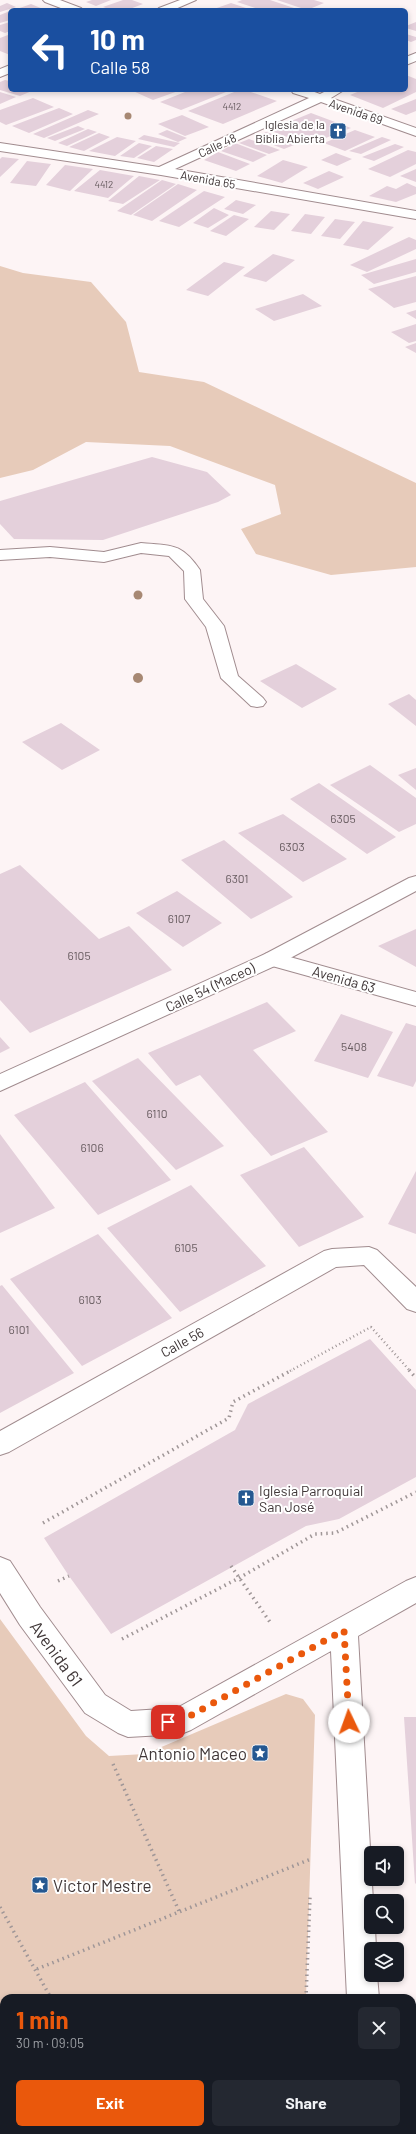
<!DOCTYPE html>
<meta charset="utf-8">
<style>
body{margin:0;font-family:Barlow,sans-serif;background:#242831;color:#f1f3f6;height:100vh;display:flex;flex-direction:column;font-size:15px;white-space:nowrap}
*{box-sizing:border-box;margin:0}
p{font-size:13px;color:#9ea1a6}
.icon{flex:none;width:22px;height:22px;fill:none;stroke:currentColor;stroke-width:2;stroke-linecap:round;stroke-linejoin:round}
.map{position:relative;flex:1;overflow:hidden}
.panel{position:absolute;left:0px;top:1994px;width:416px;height:140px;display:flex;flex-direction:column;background:#171b24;border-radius:12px 12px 0 0;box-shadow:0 2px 6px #0003}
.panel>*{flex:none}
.guide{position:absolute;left:8px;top:8px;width:400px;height:84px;border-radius:6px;box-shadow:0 2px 6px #0003;background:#1a4fa0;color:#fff;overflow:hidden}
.tools{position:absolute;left:364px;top:1846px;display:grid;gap:8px}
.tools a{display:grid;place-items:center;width:40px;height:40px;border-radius:6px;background:#171b24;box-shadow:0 2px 6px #0003;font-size:20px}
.pin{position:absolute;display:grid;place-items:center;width:34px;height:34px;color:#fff;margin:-17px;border-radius:8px;box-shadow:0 2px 6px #0006}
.me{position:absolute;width:44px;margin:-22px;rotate:357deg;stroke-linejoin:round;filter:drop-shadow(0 0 3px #0008)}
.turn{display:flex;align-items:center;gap:14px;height:84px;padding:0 16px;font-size:18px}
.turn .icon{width:52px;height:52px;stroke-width:2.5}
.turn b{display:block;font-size:28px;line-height:34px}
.round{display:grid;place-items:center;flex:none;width:42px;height:42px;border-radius:6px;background:#242831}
.headline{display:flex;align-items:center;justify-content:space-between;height:68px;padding:0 16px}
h1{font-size:24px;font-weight:700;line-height:30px;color:#ea580c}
.primary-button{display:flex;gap:8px;margin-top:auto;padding:8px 16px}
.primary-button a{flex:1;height:46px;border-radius:6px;background:#ea580c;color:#fff;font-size:16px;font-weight:700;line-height:46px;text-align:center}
.primary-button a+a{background:#242831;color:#f1f3f6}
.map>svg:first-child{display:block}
.green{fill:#e7cbba}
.building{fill:#e4d0db}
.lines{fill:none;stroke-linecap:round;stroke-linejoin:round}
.minor-casing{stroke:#a18c8f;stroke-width:2}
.major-casing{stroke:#a18c8f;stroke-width:2}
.path-far1{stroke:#9f9697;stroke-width:2.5;stroke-dasharray:1 3;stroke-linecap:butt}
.path{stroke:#9f9697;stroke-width:3.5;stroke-dasharray:1.5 4;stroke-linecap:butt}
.minor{fill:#fff;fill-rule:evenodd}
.major{fill:#fff;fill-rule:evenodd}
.tree{fill:#a78873}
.route{stroke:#ea580c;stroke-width:7;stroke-dasharray:0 12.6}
.labels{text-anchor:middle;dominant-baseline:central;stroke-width:4;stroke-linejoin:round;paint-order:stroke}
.far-number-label{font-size:10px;fill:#685c60}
.far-street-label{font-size:12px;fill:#3f3637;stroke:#fff}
.far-poi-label{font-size:12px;fill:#3f3637;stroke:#fff;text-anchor:end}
.number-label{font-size:12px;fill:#685c60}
.street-label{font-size:14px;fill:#3f3637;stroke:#fff}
.poi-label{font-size:14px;fill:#3f3637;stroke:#fff;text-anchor:start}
.near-street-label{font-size:17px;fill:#3f3637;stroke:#fff}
.near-poi-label{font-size:17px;fill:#3f3637;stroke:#fff;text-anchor:end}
</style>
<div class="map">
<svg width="416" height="2134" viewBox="0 0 416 2134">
<rect width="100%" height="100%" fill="#fdf4f5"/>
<path class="green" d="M0,266l23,7 68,9 35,40 13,50 65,10 212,101v84l-85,8 -75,-21 -15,-25 40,-15 -6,-29 -105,-39 -84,-4 -53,28 -33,8z
M0,1619l86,117 23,20 36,-2 141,-60 17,5 12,16 -9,283h-302v132h92l-11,4h-85z"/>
<path class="building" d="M92,0h19l-15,6 -10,-4z
M123,0h9l11,4 -16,6h-15l-9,-3z
M242,0h28l30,10h-39l-24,-8z
M277,0h37l10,3 -17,7z
M7,3l9,4 -16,5v-6z
M231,3l21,7 -38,-1z
M31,4l12,5 -29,1z
M10,11v9l-10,3v-8z
M10,22v9l-5,2 -5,-2v-6z
M416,22v9l-10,-3v-2z
M406,34l10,3v3l-5,2 -5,-2z
M8,35h2v20l-10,-4v-13z
M406,75l10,4v13l-33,16 -33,-13 12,-5h44z
M5,80l5,1v9h24l-14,6 -20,-6v-8z
M137,90h44l-28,10 -20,-9z
M190,90h41l-50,20 -21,-8z
M239,90h6l32,11 -54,23 -35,-13z
M0,92l16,5 -16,7z
M33,98l21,9 -48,18 -6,-3v-12z
M416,99v12l-10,4 -15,-6z
M59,108l14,6 -44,19 -17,-7z
M88,110l11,4 -55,24 -11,-4z
M311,113l40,15 -43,17 -39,-15z
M182,115l27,12 -24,9 -27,-12z
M78,126l7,3 -30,12 -8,-3z
M88,129l9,3 -30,14 -9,-3z
M167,130l20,8 -9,4 -20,-8z
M355,130l20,7 -30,14 -21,-8z
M266,132l33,11 -15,6 -29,-11z
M99,133l11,4 -26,14 -15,-4z
M144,135l36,8 -6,4 -36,-8z
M117,137l19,4 -21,15 -26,-5z
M382,137l9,3 -30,14 -12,-3z
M249,139l31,11 -11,4 -30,-11z
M139,143l13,3 -18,12 -14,-2z
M235,143l32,12 -14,7 -32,-11z
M395,144l9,3 -30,14 -12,-4z
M156,146l17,3 -19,13 -17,-4z
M408,150l8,2v12l-26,13 -22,-8z
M218,152l32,12 -14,7 -32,-11z
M336,153l16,6 -15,7 -16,-6z
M2,157l17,2 -19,18v-18z
M283,160l25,7 -26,16 -25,-7z
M27,161l24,3 -15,22 -26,-3z
M65,165l28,4 -23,22 -24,-6z
M416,169v13l-16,-6z
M100,170l34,6 -26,22 -34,-7z
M329,171l15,6 -26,12 -15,-6z
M139,176l21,4 -37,24 -15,-3z
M162,180l14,4 -45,31 -14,-4z
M407,183l9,4v7l-20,8 -27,-6 18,-10 9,3z
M178,184l19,6 -45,31 -19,-6z
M204,191l21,6 -46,30 -20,-6z
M236,200l20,5 -13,9 -19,-5z
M214,208l15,7 -21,13 -15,-5z
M271,211l19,3 -16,16 -20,-3z
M305,214l20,3 -14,17 -20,-3z
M234,215l15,4 -23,17 -16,-5z
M335,219l20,3 -15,17 -19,-3z
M363,221l31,6 -26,23 -25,-5z
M409,237l7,3v9l-49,23 -17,-7z
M273,254l22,6 -29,22 -23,-6z
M416,259v13l-42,12 -13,-9z
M224,262l21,5 -37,29 -22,-6z
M416,276v26l-22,6 -26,-19z
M303,294l19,12 -48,15 -19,-12z
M416,310v9l-10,-6z
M416,324v17l-7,2 -18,-11z
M416,343v10l-11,-6z
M152,457l55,15 24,23 -13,7 -115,38 -89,-1 -14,-15v-23z
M296,664l41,25 -35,19 -42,-27z
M409,694l7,6v26l-28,-22z
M61,723l39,27 -38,20 -40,-28z
M370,765l46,33v26l-17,8 -69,-47z
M416,768v22l-18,-15z
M319,783l77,54 -29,17 -77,-55z
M283,814l64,45 -44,23 -65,-49z
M224,840l69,57 -42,22 -70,-59z
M20,865l79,74 30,-13 43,44 -142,63 -30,-33v-126z
M177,891l45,32 -39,24 -47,-34z
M416,929v38l-38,-21z
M267,1002l29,29 -43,19 75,82 -57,24 -71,-81 -24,11 -28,-33z
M341,1014l52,18 -25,46 -54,-17z
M406,1023l10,3v55l-3,6 -36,-11z
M0,1037l10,11 -10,5z
M138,1058l86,88 -48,24 -84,-89z
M85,1082l86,98 -73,35 -84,-100z
M0,1134l55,74 -55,25z
M304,1147l60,70 -65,30 -59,-72z
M416,1171v63l-28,-10z
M191,1185l75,81 -86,46 -73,-84z
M98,1234l74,84 -90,48 -72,-87z
M2,1285l72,88 -74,40v-127z
M370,1339l46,51v87l-77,42 -33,7 -195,108 -42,-58 -25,-38 191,-108 13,-26z
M404,1717h12v166l-1,1z"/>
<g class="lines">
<g class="minor-casing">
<path id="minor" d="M43,0h17l21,8 2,2h-17l-21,-8z
M180,0h16l-23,10h-16l2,-2z
M416,53v8l-10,4v-8z
M10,65v8l-10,4v-8z
M291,90h18l11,4 8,-4h16l-13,8 85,30v8l-95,-34 -146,67 241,42v8l-255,-44 -161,-24v-8l159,24 150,-69 -16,-5z
M141,543c30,3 40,-1 59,27l3,29 21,27 14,50 25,22 3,4 -3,4 -6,1 -6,-1 -30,-28 -15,-51 -21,-28 -1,-28 -15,-15 -28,-3 -37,9 -54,-5 -50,3v-10l50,-3 54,5z
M272,952l144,40v14l-151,-42 -3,-5 3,-5z
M369,1247l8,3 39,37v25l-9,-3 -43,-44 -28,2 -327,185 -9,3v-24l324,-180 8,-2z
M0,1557l10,4 30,46 65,88 26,16 46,-3 229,-127 10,-4v26l-58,33 15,265h-2v26h4l1,22h-5v26h6l2,23h-32l-16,-347 -140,79 -10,4 -53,3 -10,-4 -33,-20 -65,-88 -20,-32z
M412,2100l4,1v32l-10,-3h6z
M252,2130h51l-1,4h-51z"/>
</g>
<g class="major-casing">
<path id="major" d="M416,876v15l-137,73 -279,127v-17l265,-120 144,-76z"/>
</g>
<path class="path-far1" d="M290,1371l81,-44 39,44"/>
<path class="path" d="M409,1370l7,8
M43,1523l186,-105 4,-16 59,-32
M231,1566l39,56
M58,1581l11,-5
M122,1639l117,-61 76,-44 20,-1 81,-41
M113,1764l66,147
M0,1907l51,91
M37,1969l274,-110
M306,1998l4,-101
M0,2045l4,-2
M106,2130l1,4
M85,2134l11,-4"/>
<use href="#minor" class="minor"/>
<use href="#major" class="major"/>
</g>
<g class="tree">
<circle cx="128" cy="116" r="3.5"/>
<circle cx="138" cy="595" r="4.5"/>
<circle cx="138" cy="678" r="5"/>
</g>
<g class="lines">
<path class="route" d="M168,1722l13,-1 163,-91 5,92"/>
</g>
<defs>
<g id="church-square" transform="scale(0.9)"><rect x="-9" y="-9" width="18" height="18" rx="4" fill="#255891" stroke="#fff"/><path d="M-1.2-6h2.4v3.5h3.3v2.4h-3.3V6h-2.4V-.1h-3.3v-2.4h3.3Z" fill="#fff"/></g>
<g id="sight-square" transform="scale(0.9)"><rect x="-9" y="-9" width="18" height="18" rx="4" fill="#255891" stroke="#fff"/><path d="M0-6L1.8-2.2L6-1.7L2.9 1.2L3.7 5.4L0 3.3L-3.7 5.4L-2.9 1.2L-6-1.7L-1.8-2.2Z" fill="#fff"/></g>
</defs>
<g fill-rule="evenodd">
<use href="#church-square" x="338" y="131"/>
<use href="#church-square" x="246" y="1498"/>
<use href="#sight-square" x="260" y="1753"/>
<use href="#sight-square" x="40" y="1885"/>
</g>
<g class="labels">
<g class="far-number-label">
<text x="232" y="106">4412</text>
<text x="104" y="184">4412</text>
</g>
<g class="far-street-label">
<text transform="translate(356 111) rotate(19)">Avenida 69</text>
<text transform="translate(217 145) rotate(-25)">Calle 48</text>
<text transform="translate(208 179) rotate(10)">Avenida 65</text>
</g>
<g class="far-poi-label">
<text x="325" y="124">Iglesia de la<tspan x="325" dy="14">Biblia Abierta</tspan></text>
</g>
<g class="number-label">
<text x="343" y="818">6305</text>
<text x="292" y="846">6303</text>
<text x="237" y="878">6301</text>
<text x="179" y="918">6107</text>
<text x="79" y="955">6105</text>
<text x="354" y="1046">5408</text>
<text x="157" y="1113">6110</text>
<text x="92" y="1147">6106</text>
<text x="186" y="1247">6105</text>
<text x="90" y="1299">6103</text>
<text x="19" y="1329">6101</text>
</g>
<g class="street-label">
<text transform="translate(344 979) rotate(16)">Avenida 63</text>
<text transform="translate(210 987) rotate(-25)">Calle 54 (Maceo)</text>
<text transform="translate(182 1342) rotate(-29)">Calle 56</text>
</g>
<g class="poi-label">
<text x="259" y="1490">Iglesia Parroquial<tspan x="259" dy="16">San José</tspan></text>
</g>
<g class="near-street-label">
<text transform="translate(57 1653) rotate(54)">Avenida 61</text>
</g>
<g class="near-poi-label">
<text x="247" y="1753">Antonio Maceo</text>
<text x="53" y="1885" text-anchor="start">Victor Mestre</text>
</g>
</g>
</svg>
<div class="tools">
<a><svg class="icon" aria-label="sound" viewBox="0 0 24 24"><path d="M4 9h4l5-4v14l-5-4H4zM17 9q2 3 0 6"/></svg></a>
<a><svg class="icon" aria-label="search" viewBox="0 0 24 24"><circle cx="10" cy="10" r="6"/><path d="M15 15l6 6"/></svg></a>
<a><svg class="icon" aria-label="layers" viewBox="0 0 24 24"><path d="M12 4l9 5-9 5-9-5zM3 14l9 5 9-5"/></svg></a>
</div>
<div class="pin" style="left:168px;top:1722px;background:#d93025"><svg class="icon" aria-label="arrive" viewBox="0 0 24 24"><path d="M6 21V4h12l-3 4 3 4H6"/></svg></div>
<svg class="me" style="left:349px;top:1722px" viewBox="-20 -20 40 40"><circle r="19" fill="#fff"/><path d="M0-13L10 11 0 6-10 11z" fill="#ea580c"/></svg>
<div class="guide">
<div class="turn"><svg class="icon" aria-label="left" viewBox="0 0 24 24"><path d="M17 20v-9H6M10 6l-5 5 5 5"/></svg><div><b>10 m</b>Calle 58</div></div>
</div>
<section class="panel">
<div class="headline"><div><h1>1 min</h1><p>30 m · 09:05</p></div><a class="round"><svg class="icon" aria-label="close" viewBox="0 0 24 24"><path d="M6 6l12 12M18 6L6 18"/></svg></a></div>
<div class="primary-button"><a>Exit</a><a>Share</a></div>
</section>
</div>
